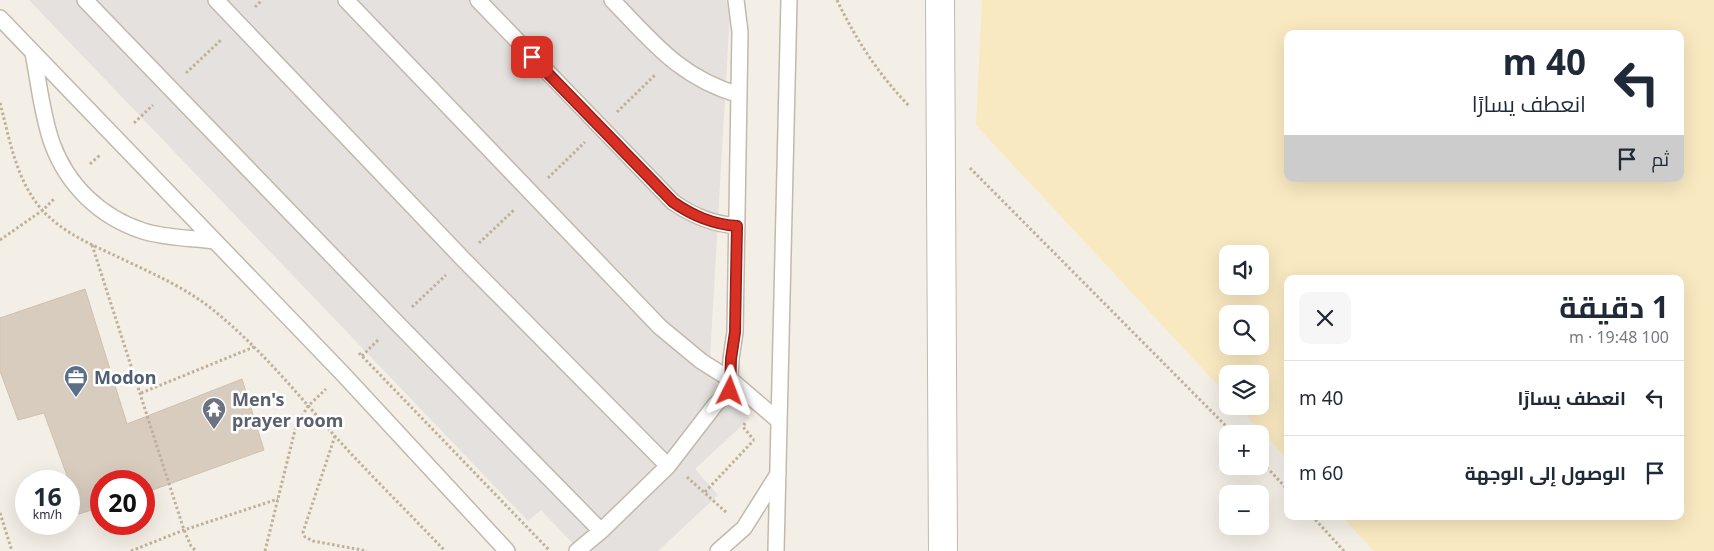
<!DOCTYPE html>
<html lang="ar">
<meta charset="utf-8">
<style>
body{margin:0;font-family:"Noto Sans",Cairo,sans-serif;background:#f6f6f7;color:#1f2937;direction:rtl;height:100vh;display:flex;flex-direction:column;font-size:19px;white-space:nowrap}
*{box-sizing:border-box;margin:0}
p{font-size:16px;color:#747a83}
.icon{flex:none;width:28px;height:28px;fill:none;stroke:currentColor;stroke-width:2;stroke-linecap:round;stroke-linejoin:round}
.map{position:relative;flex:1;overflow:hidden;direction:ltr}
.drawer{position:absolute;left:1284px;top:275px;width:400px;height:245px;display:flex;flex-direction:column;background:#fff;border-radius:10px;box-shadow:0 5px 20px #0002;direction:rtl}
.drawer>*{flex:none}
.guide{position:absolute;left:1284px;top:30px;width:400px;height:152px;border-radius:10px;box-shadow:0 5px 20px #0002;direction:rtl;background:#fff;color:#1f2937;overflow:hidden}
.fabs{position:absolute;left:1219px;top:245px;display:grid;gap:10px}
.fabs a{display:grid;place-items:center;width:50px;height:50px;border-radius:10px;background:#fff;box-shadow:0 5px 20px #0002;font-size:25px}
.speed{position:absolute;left:15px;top:470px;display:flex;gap:10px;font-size:25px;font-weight:700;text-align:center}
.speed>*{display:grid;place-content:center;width:65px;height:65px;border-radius:50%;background:#fff;box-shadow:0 5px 20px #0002;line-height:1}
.speed small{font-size:12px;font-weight:400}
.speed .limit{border:8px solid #d22;background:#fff;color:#111}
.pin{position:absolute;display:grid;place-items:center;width:42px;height:42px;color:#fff;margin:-21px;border-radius:10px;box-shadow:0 2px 8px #0006}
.me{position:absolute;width:55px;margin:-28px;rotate:3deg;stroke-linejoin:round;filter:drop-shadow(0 0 4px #0008)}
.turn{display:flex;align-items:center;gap:18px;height:105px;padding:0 15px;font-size:22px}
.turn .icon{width:65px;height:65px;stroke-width:2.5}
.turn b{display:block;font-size:35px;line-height:42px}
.then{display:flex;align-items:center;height:48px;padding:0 15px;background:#0003;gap:10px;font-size:19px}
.round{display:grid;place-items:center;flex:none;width:52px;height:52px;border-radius:10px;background:#f6f6f7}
.summary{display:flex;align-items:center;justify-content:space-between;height:85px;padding:0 15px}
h1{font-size:30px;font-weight:700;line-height:38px}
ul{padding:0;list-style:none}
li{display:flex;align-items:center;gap:15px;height:75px;padding:0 15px;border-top:1px solid #e0e1e3}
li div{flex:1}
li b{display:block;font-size:19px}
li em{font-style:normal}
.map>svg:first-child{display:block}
.sand{fill:#f9e9c1;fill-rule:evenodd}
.parking{fill:#e4e1de}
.building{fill:#d8ccbe;stroke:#d0c1ae}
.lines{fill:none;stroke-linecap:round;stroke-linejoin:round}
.service-casing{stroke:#c2b9ab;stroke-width:18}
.minor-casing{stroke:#c2b9ab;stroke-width:30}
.path{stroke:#c1b099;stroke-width:3;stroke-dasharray:2.5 2.5;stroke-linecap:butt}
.service{stroke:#fff;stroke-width:15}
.minor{stroke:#fff;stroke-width:28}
.route-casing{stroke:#8d1f18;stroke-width:12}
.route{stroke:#d93025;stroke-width:9}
.labels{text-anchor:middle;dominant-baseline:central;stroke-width:5;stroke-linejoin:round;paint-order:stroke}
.service-label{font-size:18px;font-weight:bold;fill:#4e5e75;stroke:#fff;text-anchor:start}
.worship-label{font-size:18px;font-weight:bold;fill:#5b616d;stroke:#fff;text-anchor:start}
</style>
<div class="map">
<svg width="1714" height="551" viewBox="0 0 1714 551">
<rect width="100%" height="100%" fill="#f3efe6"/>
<path class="sand" d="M982,0h732v551h-340l-33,-35h339v-237h-392l-1,180 -49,-53h22v-32h-32l-1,21 -251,-270zM1288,34h392v145h-392zM1228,254h32v32h-32zM1228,314h32v32h-32z"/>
<path class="parking" d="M29,0h697l4,17 -1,12 -20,346 41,43 -55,51 23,26 -60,56h-78l-39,-41 -13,11z"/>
<path class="building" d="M85,289l42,135 115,-45 22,71 -120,43v-12h-43v26l-22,7 -10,-33 -25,-68 -26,7 -18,-49v-53z"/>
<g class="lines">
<g class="service-casing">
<path id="service" d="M85,0l311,322 205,209
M216,0l247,259 205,207
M346,0l314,327 41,34 30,19 48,41
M478,0l195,202c20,14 39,22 64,24
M612,0c42,43 67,77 127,95
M0,18l343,356 164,177
M33,53c6,30 9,62 19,90 15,42 48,74 91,88 22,7 48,7 72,10
M577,551l24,-20 67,-65 47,-61 14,-14 2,-32 4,-27 5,-300 -4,-32
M718,551l26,-23 34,-54
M776,551l13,-551"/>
</g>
<g class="minor-casing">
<path id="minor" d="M940,0l3,551"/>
</g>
<path class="path" d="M837,0c19,40 42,75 73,107
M255,7l7,-7
M186,73l36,-34
M0,103c10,37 16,78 43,108 21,22 47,33 73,45 33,16 67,30 96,53 45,36 83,82 121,125 36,40 75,78 112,117
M617,112l38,-37
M134,123l19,-18
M90,164l10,-9
M970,168l264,266
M548,178l37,-36
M0,240l43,-30 12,-12
M479,243l35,-33
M92,245l92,285 7,16 5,5
M412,307l34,-32
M359,353l191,198
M362,356l17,-17
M141,393l113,-46
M745,423l-2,4 11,13
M335,436l-32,96 2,5 8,4 54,10
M1260,460l28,30
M687,477l40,36
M705,492l49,-52
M0,513l12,38
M1312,516l32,35
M131,551l53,-21 94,-31
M265,551l31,-125 12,-20 18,-17"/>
<use href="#service" class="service"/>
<use href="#minor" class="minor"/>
</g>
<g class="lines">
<g class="route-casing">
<path id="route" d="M532,57l141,145c20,14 39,22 64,24l-2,106 -4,27 -1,32"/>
</g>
<use href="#route" class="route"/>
</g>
<defs>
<g id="office-pin" transform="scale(1.25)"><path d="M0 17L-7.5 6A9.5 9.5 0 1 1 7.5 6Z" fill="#5c6f8a" stroke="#fff"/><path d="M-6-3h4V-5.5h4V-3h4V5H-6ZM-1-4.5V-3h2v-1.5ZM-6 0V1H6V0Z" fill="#fff"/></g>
<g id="temple-pin" transform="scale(1.25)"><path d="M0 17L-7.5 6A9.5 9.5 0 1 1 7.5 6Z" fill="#6b7280" stroke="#fff"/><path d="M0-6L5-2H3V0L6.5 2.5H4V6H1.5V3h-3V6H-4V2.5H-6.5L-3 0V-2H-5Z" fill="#fff"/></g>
</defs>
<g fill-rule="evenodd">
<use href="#office-pin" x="76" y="377"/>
<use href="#temple-pin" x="214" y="409"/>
</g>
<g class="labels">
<g class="service-label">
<text x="94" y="377">Modon</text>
</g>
<g class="worship-label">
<text x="232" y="399">Men's<tspan x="232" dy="21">prayer room</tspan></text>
</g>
</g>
</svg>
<div class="fabs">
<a><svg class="icon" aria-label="sound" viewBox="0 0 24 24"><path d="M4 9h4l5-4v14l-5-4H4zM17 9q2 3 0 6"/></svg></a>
<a><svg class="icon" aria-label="search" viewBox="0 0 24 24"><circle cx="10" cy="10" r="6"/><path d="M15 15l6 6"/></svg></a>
<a><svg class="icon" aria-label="layers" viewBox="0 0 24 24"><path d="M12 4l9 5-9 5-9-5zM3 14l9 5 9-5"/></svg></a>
<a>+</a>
<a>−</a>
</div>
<div class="speed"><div>16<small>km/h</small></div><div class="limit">20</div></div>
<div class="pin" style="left:532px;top:57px;background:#d93025"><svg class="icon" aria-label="arrive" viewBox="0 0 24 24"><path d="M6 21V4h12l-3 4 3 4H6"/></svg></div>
<svg class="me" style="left:730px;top:391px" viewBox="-20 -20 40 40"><path d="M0-17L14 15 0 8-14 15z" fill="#d93025" stroke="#fff" stroke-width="4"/></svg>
<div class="guide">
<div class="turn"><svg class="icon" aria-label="left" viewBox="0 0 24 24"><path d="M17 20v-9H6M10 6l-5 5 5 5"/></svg><div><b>40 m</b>انعطف يسارًا</div></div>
<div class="then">ثم<svg class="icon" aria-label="arrive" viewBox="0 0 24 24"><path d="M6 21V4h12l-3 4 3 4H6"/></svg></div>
</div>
<section class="drawer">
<div class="summary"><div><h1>1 دقيقة</h1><p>100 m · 19:48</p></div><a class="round"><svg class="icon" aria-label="close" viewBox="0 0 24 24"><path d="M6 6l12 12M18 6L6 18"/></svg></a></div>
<ul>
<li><svg class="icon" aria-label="left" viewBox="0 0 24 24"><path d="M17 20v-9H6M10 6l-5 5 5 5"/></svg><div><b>انعطف يسارًا</b></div><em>40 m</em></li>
<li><svg class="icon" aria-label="arrive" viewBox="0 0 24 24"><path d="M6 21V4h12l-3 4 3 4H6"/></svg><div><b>الوصول إلى الوجهة</b></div><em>60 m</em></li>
</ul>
</section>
</div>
